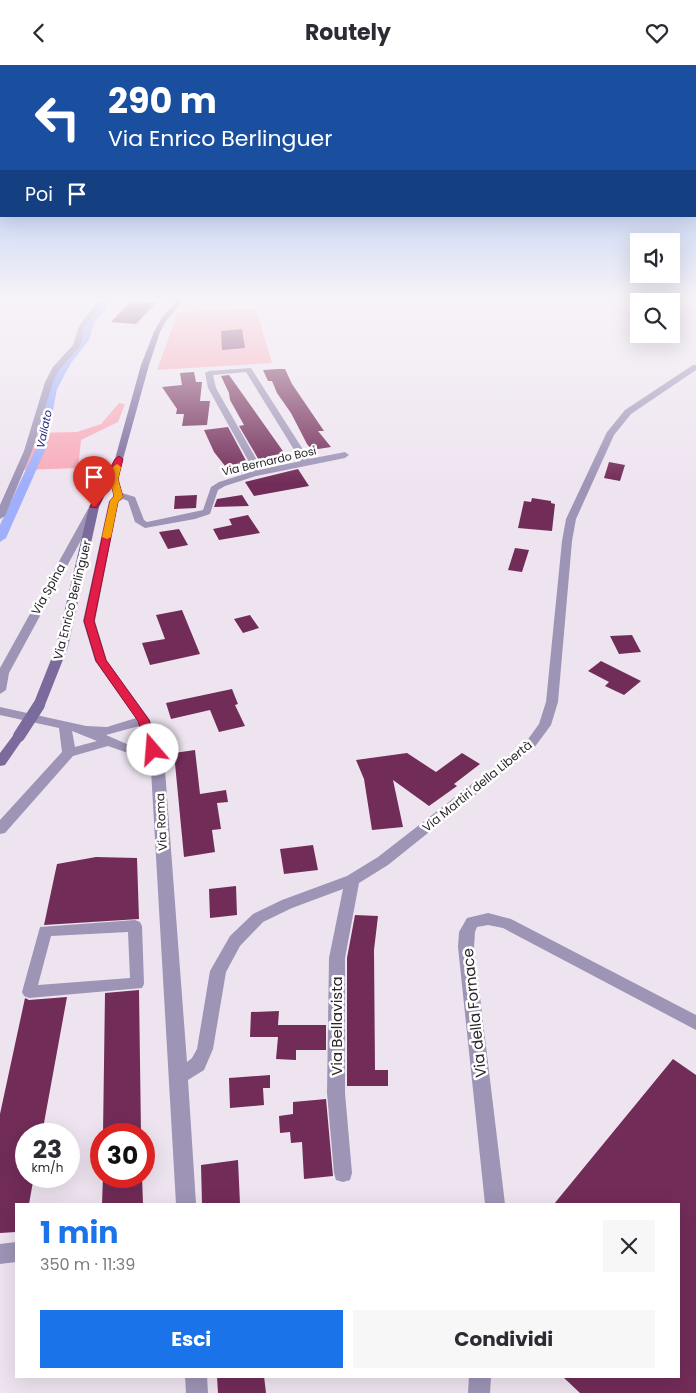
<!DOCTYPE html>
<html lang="it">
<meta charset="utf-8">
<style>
body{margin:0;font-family:Poppins,sans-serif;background:#f7f7f7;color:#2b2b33;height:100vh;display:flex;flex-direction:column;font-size:19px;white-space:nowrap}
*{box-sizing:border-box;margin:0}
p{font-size:16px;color:#7c7c81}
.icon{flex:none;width:28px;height:28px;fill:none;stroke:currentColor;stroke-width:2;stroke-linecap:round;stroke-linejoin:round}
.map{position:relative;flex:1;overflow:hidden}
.drawer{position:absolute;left:15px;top:1138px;width:665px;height:175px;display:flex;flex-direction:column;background:#fff;border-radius:0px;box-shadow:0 5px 20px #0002}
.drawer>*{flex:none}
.banner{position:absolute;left:0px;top:0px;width:696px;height:152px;box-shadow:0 5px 20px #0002;background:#1a4fa0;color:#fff;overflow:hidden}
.buttons{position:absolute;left:630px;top:168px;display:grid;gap:10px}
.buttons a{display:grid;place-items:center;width:50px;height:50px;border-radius:0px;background:#fff;box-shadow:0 5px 20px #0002;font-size:25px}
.speed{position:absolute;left:15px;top:1058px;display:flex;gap:10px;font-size:25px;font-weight:700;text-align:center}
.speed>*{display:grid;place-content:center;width:65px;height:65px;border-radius:50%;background:#fff;box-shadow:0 5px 20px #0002;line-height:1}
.speed small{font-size:12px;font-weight:400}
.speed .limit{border:8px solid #d22;background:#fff;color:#111}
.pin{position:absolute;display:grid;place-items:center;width:42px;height:42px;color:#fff;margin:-51px -21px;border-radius:50% 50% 50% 0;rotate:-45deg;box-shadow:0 0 5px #0007}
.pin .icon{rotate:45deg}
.me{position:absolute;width:55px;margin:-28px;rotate:342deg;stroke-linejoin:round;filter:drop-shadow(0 0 4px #0008)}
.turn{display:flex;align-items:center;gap:18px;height:105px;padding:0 25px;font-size:22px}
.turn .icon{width:65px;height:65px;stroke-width:2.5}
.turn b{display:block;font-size:35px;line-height:42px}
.then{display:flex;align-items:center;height:48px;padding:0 25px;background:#0003;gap:10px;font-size:19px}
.round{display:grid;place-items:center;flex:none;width:52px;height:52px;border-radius:0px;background:#f7f7f7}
.head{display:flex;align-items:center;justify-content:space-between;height:85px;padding:0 25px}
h1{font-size:30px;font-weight:700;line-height:38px;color:#1a73e8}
.button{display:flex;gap:10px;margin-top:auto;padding:10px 25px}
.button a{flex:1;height:58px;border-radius:0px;background:#1a73e8;color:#fff;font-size:20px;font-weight:700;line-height:58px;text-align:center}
.button a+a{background:#f7f7f7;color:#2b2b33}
header{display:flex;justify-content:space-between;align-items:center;height:65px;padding:0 25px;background:#fff;font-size:22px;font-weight:700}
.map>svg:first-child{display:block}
.green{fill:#f8aab8}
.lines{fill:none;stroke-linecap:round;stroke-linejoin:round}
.canal{fill:#a0affc;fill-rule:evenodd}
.building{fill:#722c58}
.service{fill:#9e94b6;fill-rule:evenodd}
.pedestrian{fill:#9e94b6;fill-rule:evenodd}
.minor{fill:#9e94b6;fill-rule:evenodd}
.secondary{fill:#7b6b9c;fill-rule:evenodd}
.secondary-bridge{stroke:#7b6b9c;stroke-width:12}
.route{fill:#e11d48;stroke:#92132f}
.slow{fill:#f59e0b}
.labels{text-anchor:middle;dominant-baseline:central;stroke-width:5;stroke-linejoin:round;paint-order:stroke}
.far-water-label{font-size:11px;font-style:italic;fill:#292c82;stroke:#fff}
.far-street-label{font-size:11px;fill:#29252a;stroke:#fff}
.street-label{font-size:12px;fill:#29252a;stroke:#fff}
.near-street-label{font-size:15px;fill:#29252a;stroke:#fff}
</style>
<header><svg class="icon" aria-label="back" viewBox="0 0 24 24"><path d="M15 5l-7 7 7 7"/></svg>Routely<svg class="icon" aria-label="heart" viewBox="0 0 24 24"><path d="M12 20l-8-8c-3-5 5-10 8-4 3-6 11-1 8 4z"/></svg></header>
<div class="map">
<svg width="696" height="1328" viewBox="0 0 696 1328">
<rect width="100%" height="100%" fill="#eee4f0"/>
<path class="green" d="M256,244l16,54 -115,7 21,-58z
M119,338l6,1 -7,18 -37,18 -3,28 -55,2 13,-37 41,-1 24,-8z"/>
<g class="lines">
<path class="canal" d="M101,232h8l-4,13 -11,13 -5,17 -18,23 -14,26 -11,59 -40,90 -6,4v-17l36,-77 11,-59 16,-27 18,-22 5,-17 11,-14z"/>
</g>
<path class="building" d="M131,236l25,2 -20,21 -25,-2z
M242,264l3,19 -23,2 -1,-19z
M279,304h6l7,15 32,47h-6l13,16 -19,3 -5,-6 -16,-31 -14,-20 -5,-12h-4l-5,-11z
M194,307l2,10h6l-2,19h10l-3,24 -25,1 2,-12h-8l1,-5 -15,-22 20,-2 -2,-12z
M229,310l56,79 6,7 -28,6 -24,-41 5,-1 -14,-25 -1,-7 -8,-17z
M228,362l23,43 -12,4 -2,-4 -8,1 -15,-19 -10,-22z
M609,397l16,3 -5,16 -16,-3z
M298,404l11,17 -55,10 -9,-14z
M197,430l-1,13 -22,1 1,-13z
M242,430l7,11 -35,1 3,-8z
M532,433l19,3v2l4,1 -3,27 -34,-3 6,-27 7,1z
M248,450l12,18 -41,7 -6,-11 19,-4 -3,-6z
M179,464l9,16 -20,4 -9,-17z
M515,483l14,2 -7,22 -14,-2z
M182,545l18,44 -50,11 -8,-22 23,-4 -9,-24z
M250,550l9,13 -16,5 -9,-14z
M632,570l9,17 -22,2 -9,-18z
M601,596l40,20 -17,14 -19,-9 4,-4 -21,-11z
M232,624l6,15 -3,1 10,21 -26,6 -9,-22 -39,9 -5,-16z
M195,685l5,44 26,-4 2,12 -11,1 4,26 -9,1 3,22 -31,5 -10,-104z
M407,688l29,19 26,-19 18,11 -26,20 3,2 -28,20 -36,-26 10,47 -31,3 -8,-51 -8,-19z
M313,780l5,25 -34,4 -4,-25z
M96,792l41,1 2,61 -95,6 13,-61z
M236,821l1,29 -27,3 -1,-29z
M355,850l23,1 -4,34 1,120h13v16h-41v-128z
M139,925l2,144h-38l2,-141z
M67,932l-25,137h-16v42h8l-5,28h-13v28l-16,1v-119l25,-116 4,2z
M279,946l-1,14h48v25h-30v10l-20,-1 2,-22h-28l1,-25z
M673,994l23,16v318h-116l-18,-17h117v-172h-125z
M270,1010v13h-7l1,17 -34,3 -1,-30z
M326,1034l7,77 -29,3 -2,-37 -11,1 -1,-11 -10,1 -1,-17 14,-2v-12z
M238,1095l2,44h-38l-1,-39z
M103,1111h39l1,28h-41z
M217,1311h47l2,17h-48z"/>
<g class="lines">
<path class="service" d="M117,400l3,2 -3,12 4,18 -3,2 -3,-2 -4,-18 3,-12z"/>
<path class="pedestrian" d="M135,855l5,2 2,4 2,58 -2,4 -113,10 -5,-2 -2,-4 18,-65zM128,867l2,46 -92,7 13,-49z"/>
<path class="minor" d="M97,232h6l-2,8 -16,21 -5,20 -21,24 -6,12 -21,69 -27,65 -5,3v-14l24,-54 21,-69 8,-15 20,-22 6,-19 16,-21z
M693,300h3v5l-65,44 -17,21 -38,84 -4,22 -14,161 -7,23 -17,23 -146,117 -29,18 -14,75v135l7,80 -2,7 -7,2 -7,-2 -2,-7 -7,-80 2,-135 14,-69 -51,19 -29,14 -23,24 -14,26 -13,77 -9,21 -16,10 8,124h-20l-25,-434 -4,-16 -19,-1 -20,-7 -35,10 -68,77 -5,1v-14l62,-68 -3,-24 -59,-13v-8l86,19 21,1 29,-9 -41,-57 -12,-40 26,-120 13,-8 13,4 9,23 3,2 56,-12 8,-23 8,-5 35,-11 -46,-83 -3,-15 4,-2 42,-3 58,91 36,-7 4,3 -4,3 -89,18 -31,10 -7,4 -8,24 -15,5 -50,9 -10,-6 -7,-21 -5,-2 -5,3 -23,119 12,40 43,59 15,50 22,292 5,-4 5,-9 13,-78 20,-35 23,-22 29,-14 65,-24 31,-19 148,-115 13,-18 7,-22 16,-161 4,-22 41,-87 18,-22zM246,307l55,89 -39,8 -46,-81 -3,-13zM139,661l6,19h-16l-23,-10zM72,666l25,10 -22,6z
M93,441l5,3 -89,164 -3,17 -6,4v-26l88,-159z
M488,848l23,6 185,96v15l-193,-102 -15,-3 -11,2 -2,5 -1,15 31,257h-20l-27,-257 1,-15 8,-14z
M16,1177v20l-16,2v-20z
M185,1311h22l1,17h-22z
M469,1311h22l-1,17h-22z"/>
<path class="secondary" d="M179,232h7l-20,24 -6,11 -11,33 -26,94 -24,48 -31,140 -23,58 -6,4 -4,-1 -2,-3 23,-58 33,-140 26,-48 26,-94 13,-33 7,-13z
M19,667l6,4 -20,29 -5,1v-13l15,-20z"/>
<path class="secondary-bridge" d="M19,671l20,-31"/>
</g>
<linearGradient id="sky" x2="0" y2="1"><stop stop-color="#8bb2f0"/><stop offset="0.56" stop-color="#f7f3f8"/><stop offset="1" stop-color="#f7f3f8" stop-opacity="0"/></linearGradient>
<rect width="696" height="418" fill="url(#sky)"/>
<path class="route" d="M119,391l4,3 -5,20 5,18 -5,5 -24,119 12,39 43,60 10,30 -6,4 -6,-4 -9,-29 -42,-60 -12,-40 26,-120 4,-5 -3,-13 -14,25 -7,-1 25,-48z"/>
<path class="slow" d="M117,399l4,3 -3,12 5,18 -5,5 -7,35 -4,2 -5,-2 8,-36 4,-5 -4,-17 3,-12z"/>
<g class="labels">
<g class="far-water-label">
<text transform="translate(44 364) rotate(-78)">Vallato</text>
</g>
<g class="far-street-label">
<text transform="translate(269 396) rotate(-13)">Via Bernardo Bosi</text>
</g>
<g class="street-label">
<text transform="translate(48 524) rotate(-61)">Via Spina</text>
<text transform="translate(72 535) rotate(-76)">Via Enrico Berlinguer</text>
<text transform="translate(477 721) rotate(-39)">Via Martiri della Libertà</text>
<text transform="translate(161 757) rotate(-93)">Via Roma</text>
</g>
<g class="near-street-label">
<text transform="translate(474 948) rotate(-96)">Via della Fornace</text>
<text transform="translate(336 961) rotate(-90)">Via Bellavista</text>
</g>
</g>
</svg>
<div class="buttons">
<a><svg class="icon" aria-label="sound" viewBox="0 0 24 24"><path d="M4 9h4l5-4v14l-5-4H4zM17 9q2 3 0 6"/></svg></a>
<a><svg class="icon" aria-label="search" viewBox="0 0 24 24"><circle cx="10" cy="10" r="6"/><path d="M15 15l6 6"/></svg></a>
</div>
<div class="speed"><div>23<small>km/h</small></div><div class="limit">30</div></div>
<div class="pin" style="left:94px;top:442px;background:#d93025"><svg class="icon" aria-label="arrive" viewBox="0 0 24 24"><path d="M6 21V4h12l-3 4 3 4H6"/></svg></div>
<svg class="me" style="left:153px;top:685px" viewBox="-20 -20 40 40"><circle r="19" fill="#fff"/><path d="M0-13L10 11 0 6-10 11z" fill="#e11d48"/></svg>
<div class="banner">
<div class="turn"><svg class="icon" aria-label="left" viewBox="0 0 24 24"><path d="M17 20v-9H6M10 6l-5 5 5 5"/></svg><div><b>290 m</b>Via Enrico Berlinguer</div></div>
<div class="then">Poi<svg class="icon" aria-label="arrive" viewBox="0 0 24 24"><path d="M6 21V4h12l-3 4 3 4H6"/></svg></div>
</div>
<section class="drawer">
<div class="head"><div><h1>1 min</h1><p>350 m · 11:39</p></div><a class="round"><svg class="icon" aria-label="close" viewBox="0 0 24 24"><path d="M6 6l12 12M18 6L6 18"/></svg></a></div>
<div class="button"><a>Esci</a><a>Condividi</a></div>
</section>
</div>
